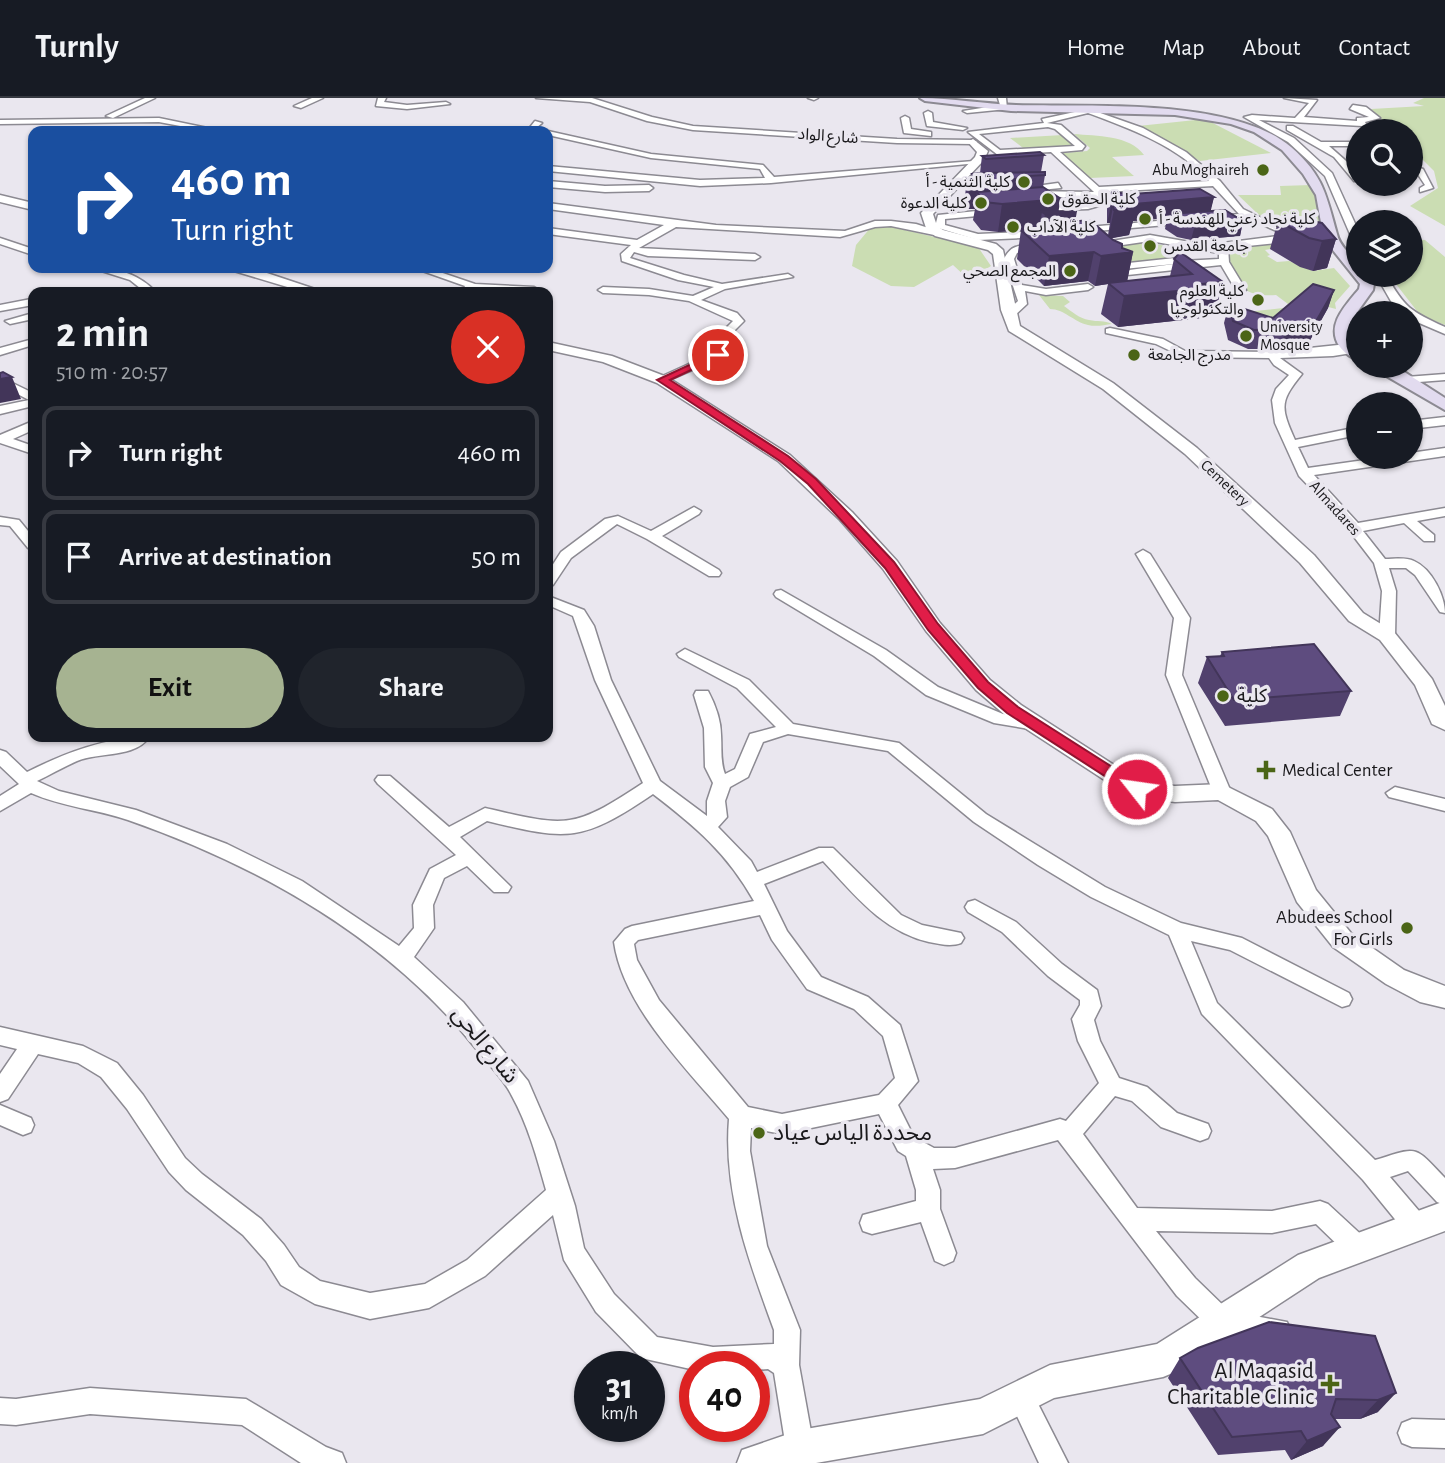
<!DOCTYPE html>
<meta charset="utf-8">
<style>
body{margin:0;font-family:"Alegreya Sans","Noto Sans Arabic",sans-serif;background:#20242c;color:#f1f3f6;height:100vh;display:flex;flex-direction:column;font-size:26px;white-space:nowrap}
*{box-sizing:border-box;margin:0}
p{font-size:23px;color:#9ea1a6}
.icon{flex:none;width:38px;height:38px;fill:none;stroke:currentColor;stroke-width:2;stroke-linecap:round;stroke-linejoin:round}
.map{position:relative;flex:1;overflow:hidden}
.sheet{position:absolute;left:28px;top:189px;width:525px;height:455px;display:flex;flex-direction:column;background:#171b24;border-radius:14px;box-shadow:0 2px 5px #0004}
.sheet>*{flex:none}
.banner{position:absolute;left:28px;top:28px;width:525px;height:147px;border-radius:14px;box-shadow:0 2px 5px #0004;background:#1a4fa0;color:#fff;overflow:hidden}
.tools{position:absolute;left:1346px;top:21px;display:grid;gap:14px}
.tools a{display:grid;place-items:center;width:77px;height:77px;border-radius:50%;background:#171b24;box-shadow:0 2px 5px #0004;font-size:35px}
.speed{position:absolute;left:574px;top:1253px;display:flex;gap:14px;font-size:35px;font-weight:700;text-align:center}
.speed>*{display:grid;place-content:center;width:91px;height:91px;border-radius:50%;background:#171b24;box-shadow:0 2px 5px #0004;line-height:1}
.speed small{font-size:18px;font-weight:400}
.speed .limit{border:10px solid #d22;background:#fff;color:#111}
.pin{position:absolute;display:grid;place-items:center;width:60px;height:60px;color:#fff;margin:-30px;border:4px solid #fff;border-radius:50%;box-shadow:0 2px 7px #0007}
.me{position:absolute;width:77px;margin:-38px;rotate:300deg;stroke-linejoin:round;filter:drop-shadow(0 0 5px #0008)}
.turn{display:flex;align-items:center;gap:24px;height:147px;padding:0 28px;font-size:32px}
.turn .icon{width:91px;height:91px;stroke-width:2.5}
.turn b{display:block;font-size:49px;line-height:60px}
.round{display:grid;place-items:center;flex:none;width:74px;height:74px;border-radius:37px;background:#20242c}
.headline{display:flex;align-items:center;justify-content:space-between;height:119px;padding:0 28px}
h1{font-size:42px;font-weight:700;line-height:52px}
.button{display:flex;gap:14px;margin-top:auto;padding:14px 28px}
.button a{flex:1;height:80px;border-radius:42px;background:#a6b391;color:#111;font-size:28px;font-weight:700;line-height:80px;text-align:center}
.button a+a{background:#20242c;color:#f1f3f6}
ul{padding:0;list-style:none}
li{display:flex;align-items:center;gap:21px;height:94px;margin:0 14px 10px;padding:0 14px;border:4px solid #363941;border-radius:14px}
li div{flex:1}
li b{display:block;font-size:26px}
li em{font-style:normal}
header{display:flex;align-items:center;gap:42px;box-sizing:border-box;height:98px;padding:0 35px;background:#171b24;border-bottom:2px solid #363941}
header strong{font-size:33px}
nav{display:flex;gap:38px;margin-inline-start:auto;font-size:24px}
.map>svg:first-child{display:block}
.green{fill:#cbddb3}
.lines{fill:none;stroke-linecap:round;stroke-linejoin:round}
.minor-casing{stroke:#8c8a92;stroke-width:3}
.tertiary-casing{stroke:#8c8a92;stroke-width:3}
.secondary-casing{stroke:#8c8a92;stroke-width:4}
.minor{fill:#fff;fill-rule:evenodd}
.tertiary{fill:#fff;fill-rule:evenodd}
.secondary{fill:#e2dbef;fill-rule:evenodd}
.wall{fill:#51416d}
.shaded-wall{fill:#423559}
.building{fill:#5e4c7f;stroke:#423559;stroke-width:2}
.route{fill:#e11d48;stroke:#92132f;stroke-width:2}
.poi-dot{fill:#4b6516;stroke:#eae7ef;stroke-width:2.5}
.labels{text-anchor:middle;dominant-baseline:central;stroke-width:7;stroke-linejoin:round;paint-order:stroke}
.far-street-label{font-size:16px;fill:#1a191c;stroke:#eae7ef}
.far-poi-label{font-size:16px;fill:#1a191c;stroke:#eae7ef;text-anchor:start}
.poi-label{font-size:19px;fill:#1a191c;stroke:#eae7ef;text-anchor:start}
.near-street-label{font-size:23px;fill:#1a191c;stroke:#eae7ef}
.near-poi-label{font-size:23px;fill:#1a191c;stroke:#eae7ef;text-anchor:start}
</style>
<header>
<strong>Turnly</strong>
<nav><a>Home</a><a>Map</a><a>About</a><a>Contact</a></nav>
</header>
<div class="map">
<svg width="1445" height="1365" viewBox="0 0 1445 1365">
<rect width="100%" height="100%" fill="#eae7ef"/>
<path class="green" d="M1424,0h21v128l-35,-20 28,-18 -4,-17 -23,-23 -1,-17h-42l-5,-5 27,1 -19,-18 53,-3 -11,-3z
M1205,21l66,34 -71,8 -62,-35z
M1074,36c22,2 56,1 70,21l-32,2 22,19 -44,2 -26,-22v-3l23,-2 3,-3z
M1063,37l12,12 -48,4 -17,-13z
M1311,87l13,27 2,14 -29,7 -38,-18 -21,-20h43l-1,-9z
M883,127l95,22 13,19 -5,3 3,9h-22l-14,-13 -39,22 -23,-1 -39,-20 4,-21 15,-18z
M1411,141l14,1 20,17v68l-25,-10 -31,-40h21z
M1282,143l7,5 -24,4 5,5 -3,1 10,6 12,-1 24,10 21,-3 16,18 -15,17 1,6 -31,-8 -40,28 -47,-14 74,-8 -16,-12c-38,3 -42,-15 -49,-48z
M1149,144l24,6 -5,9 4,3 -49,5 -24,-18z
M1039,197l24,1 7,6 -6,4c7,5 16,13 25,14 9,2 15,0 23,4 -8,1 -16,3 -24,1 -14,-3 -24,-16 -38,-16z"/>
<g class="lines">
<g class="minor-casing">
<path id="minor" d="M145,0h10l-42,20 -7,-2z
M312,0h11l-22,10 -7,-2z
M378,0h8l-2,4 23,3 39,-3 4,2 -43,5 -31,-3z
M536,0h56l60,19 41,9 204,13 76,1 4,2 -4,2 -76,-1 -204,-13 -46,-9 -57,-19z
M808,0h10l-4,2z
M998,0h8l1,11 -40,4 -4,-2 37,-6z
M1284,0l33,2 -13,17 53,4v-3l12,-1 -19,-8 3,-4 13,2 14,11 -15,4 1,2 -4,2 -103,-6 35,18 38,35 26,57v14l-5,-3 -28,-65 -37,-34 -44,-25 8,-2 43,3 14,-15z
M1089,11l54,19 43,24 34,29 23,28 60,29 -5,3 -70,7 1,14 17,28 -5,3 -4,-1 -16,-27 -103,11v-4l4,-1 52,-7 -61,6 -3,-1v-4l65,-7 7,3 37,-2v-6l-69,-12 -55,8 -3,-1v-4l58,-9 68,12 5,-4 62,-8 -37,-17 -175,15 -2,-2 5,-3 163,-14 -26,-28 -110,6 6,11 -21,6 -53,2 -1,-2 4,-3 50,-3 12,-3 -1,-2 -74,-2 -1,-2 4,-3 66,1 -43,-40 -53,3 -30,-23 76,-9 -2,-4zM1088,15c43,16 90,33 121,68l-110,6 -39,-35 22,-2 3,-4 -24,-21 -14,-2zM1048,29l7,2 20,17 -75,4 -21,-16z
M928,13l4,2 1,9 34,6 -4,2 -36,-4 -3,-13z
M905,18l4,2 2,11 20,3v4l-27,-3 -3,-15z
M159,20l63,13h-15l-48,-9 -159,2v-4z
M535,23l7,2 -6,5 6,3h-15z
M1287,28h6l28,16h37v4h-29l25,22 4,13h-4l-20,-24 -47,-27z
M546,33h2l103,23 112,11 11,12 200,-16 4,2 -207,20 -71,3 -152,-15v-5l152,14 65,-2 -5,-9 -109,-11 -103,-23z
M1410,67l13,4 10,19 -13,4v-4l5,-3 -8,-12 -7,-3z
M548,83l57,5 44,-1 4,3 -4,3 -44,1 -57,-5z
M1058,85l3,5 -42,4 -4,-3z
M548,105l168,22 129,6 30,-10h16l25,3 28,9 -5,3 -48,-10 -16,1 -35,10 -164,-10 -37,21 116,6 5,3 -5,3 -107,-4 -14,-4 -4,6 54,17 38,9 66,-10 5,3 -68,12 -24,11 36,13 7,8 -15,15 -7,21 -60,26 -4,-1v-4l55,-25 6,-18 14,-14 -44,-20 -40,-6 -46,-2 -5,-3 5,-3 46,2 44,7 21,-9 -36,-7 -56,-19 -1,-7 10,-9 -83,-11v-6l89,12 27,-15 -116,-16z
M996,111l3,1v4l-54,5v6l33,9 66,-3 5,3 -5,3 -66,3 -43,-13 3,-12z
M0,140l33,11v6l-33,-11z
M1040,147l5,3 -2,2 -26,3 -3,6 8,26 24,4 42,-5 5,3 -5,3 -42,5 -21,-4 2,13 -14,13h-8v-4l13,-12 -14,-42c8,-17 19,-13 36,-14z
M92,170c24,-1 47,6 64,24h-11l-15,-12z
M414,170h14l47,16 59,3 5,3 -2,2 -64,-2 -11,2 3,-6z
M1376,177h10c19,33 24,36 59,52v7l-35,-15v-6h-8l-10,-10z
M31,201l2,6 -33,6v-6z
M33,215v6l-23,5 -5,-3z
M1110,230l53,11 22,12 87,1 66,-7 20,1v6l-25,4 -53,2 22,16c-22,27 -22,33 -7,66l63,-13v8l-60,12 10,21 78,-11h24v-4l35,-5v8l-131,19 44,48 87,-15v8l-28,5 17,14v6h-10l-20,-18 -41,8 22,28c9,0 21,-2 29,2 18,8 31,35 31,52l-5,-1 -25,-37 -9,-7h-17l7,23 -1,45 -8,5 -8,-5 3,-45 -8,-28 -33,-43 -42,-44 -24,-53 -3,-23 4,-11 13,-14 -15,-10 -5,-7 -86,-1 -27,-13 -50,-11v-4z
M33,241v6l-33,10v-7z
M1445,276v6l-39,3 -6,-3 6,-3z
M0,279l33,16v13l-33,8v-8l29,-6 -29,-15z
M1445,319v8l-35,4v-8z
M33,323v9l-20,9 20,7v8l-33,-11v-8z
M694,409l7,4 -2,3 -37,22 57,34 2,3 -2,3h-10l-62,-37 -30,-15 -46,34 -18,27 -5,1v-14l13,-20 44,-33 13,-3 33,15z
M0,419l19,3 14,17v12l-5,-1 -18,-22 -10,-1z
M1143,452l7,4 40,64 -8,57 49,117 -3,4 -6,2 -9,-6 -47,-117 8,-57 -38,-64z
M781,492l105,60 52,37 65,27 38,7 2,4 -8,5 -41,-7 -68,-28 -52,-39 -98,-59 -2,-3 2,-3z
M548,498l36,14 10,16 17,54 49,101 47,35v-15l6,-18 -8,-16 -1,-39 -10,-33 2,-4h12c7,13 13,29 13,44 1,14 -1,26 4,39l10,-5 15,-35 26,-7 -39,-39 -58,-31 -2,-3 8,-5 64,31 44,44 106,19 87,71 119,73 76,36 61,15 107,55 3,6 -3,6 -7,2 -112,-57 -39,-9 26,62 158,157c43,-13 38,-16 70,18v27l-8,-3 -29,-31 -18,6 35,41 3,8 -3,8 -9,3 -9,-3 -44,-54 -161,-166 -33,-79 -78,-38 -53,-32 -64,-43 -86,-71 -100,-17 -25,8 -15,35 -18,10 -5,14 2,16 -9,10 33,34 6,11 62,-24h14l68,67 21,10 39,8 3,5 -3,5c-10,4 -21,1 -32,-1 -47,-11 -74,-47 -106,-81l-59,23 23,47 34,46 47,20 32,28 18,56 -20,24 16,32 20,11h21l105,-29 6,2 33,-38 -21,-42 -6,-22 8,-14v-5l-32,-24 -46,-44 -34,-20 -3,-5 3,-5 7,-2 41,22 46,42 35,26 4,16 -7,14 6,21 19,37 28,9 30,26 31,11 3,7 -3,7 -8,3 -39,-14 -29,-26 -17,-5 -32,38 54,74 135,3 48,-10 8,3 39,36 3,8 -3,8 -9,4 -9,-4 -33,-32 -44,9 -116,-2 39,47 34,33 58,11 4,9 -4,9 -9,4 -64,-12 -37,-36 -119,-156 -103,28 -22,1 7,21v19l16,44 -3,8 -9,4 -9,-4 -14,-39 -49,12 -9,-3 -3,-8 3,-8 53,-14v-11l-10,-34 -8,-5 -19,-37 -97,20 -31,-6 -1,23 17,95 33,84 -1,35 15,83 -4,10 -10,4 -10,-4 -4,-10 -12,-75 -6,-4 -14,1v-3h-59v3l-54,-12 -45,-46 -32,-52 -11,-45 -68,61 -56,32 -59,11 -55,-15 -34,-19 -15,-24 -23,-26 -57,-45 -17,-18 -42,-63 -26,-32 -23,-14 -40,-9 -30,45 -8,3v-28l17,-25 -17,-4v-18l83,19 34,17 26,32 42,63 17,16 59,45 23,26 15,22 21,14 50,12 55,-9 42,-24 79,-70c-9,-32 -18,-65 -34,-94 -8,-17 -24,-32 -35,-46 -88,-111 -217,-184 -349,-230 -32,-11 -66,-13 -97,-27l-31,18v-15l19,-12 -19,-18v-16l6,2 21,20c38,-19 79,-35 122,-35 -13,21 -51,15 -72,24 -14,6 -27,14 -40,20l22,10 77,19 91,34 75,37 97,65 15,-18 -1,-23 17,-36 26,-14 -78,-71 -3,-4 3,-4h12l59,51 36,-19c82,19 87,22 158,-25l-48,-103 -22,-64 -25,-11zM653,696c43,33 74,59 101,107l-122,25 -7,3 -11,13c9,65 74,128 115,177 -6,73 20,143 45,211v14l-61,3 -56,-10 -43,-43 -30,-46 -9,-42 -21,-65 -26,-60 -65,-79 -49,-45 20,-29 -1,-23 11,-27 23,-12 27,26h14l3,-5 -51,-50 27,-16c82,20 95,21 166,-27zM760,817l12,25 35,49 47,20 29,27 12,42 -16,17 -97,19 -34,-7 -89,-107 -22,-40 -3,-16 4,-4z
M1395,689l50,12v12l-56,-14 -3,-4z
M0,1007l31,13 3,7 -3,7 -8,3 -23,-10z
M1021,1286l9,4 38,75h-29l-31,-66 4,-9z
M90,1290l156,11 80,48 16,6 4,10h-45l-59,-38 -152,-11 -74,11 -16,-1v-26l16,1z
M1412,1321l33,1v28l-33,-1 -10,-4 -4,-10 4,-10z"/>
</g>
<g class="tertiary-casing">
<path id="tertiary" d="M973,41l15,12 -4,9 -51,54 4,12 6,4 53,14 7,6 17,76 93,57 84,65 117,107 49,58 31,19 38,47 13,27v24l-13,-6 -17,-39 -35,-45 -31,-19 -49,-58 -115,-109 -82,-65 -94,-58 -8,-21 -8,-56 -5,-4 -53,-14 -9,-8 -5,-15 54,-56 2,-5 -9,-10z
M0,97l33,8v7l-33,-8z
M233,170h19l72,24h-20l-70,-21z
M548,244l64,14 55,21 123,78 62,57 45,49 43,62 50,57 31,25 121,78 33,3 47,-2 50,25 18,23 26,58 35,43 53,37 41,16v22l-25,-6 -34,-18 -53,-37 -36,-45 -29,-66 -12,-15 -38,-21 -43,2 -46,-6 -124,-81 -29,-25 -50,-59 -43,-62 -43,-49 -62,-59 -121,-78 -54,-21 -55,-12z
M1445,1103v30l-126,47 -144,94 -12,5 -109,21 -71,36 -167,29h-79l5,-13 58,-20 180,-31 70,-34 107,-21 141,-89z"/>
</g>
<g class="secondary-casing">
<path id="secondary" d="M920,0c32,0 64,6 96,7 75,2 217,-7 275,42 33,29 35,48 46,87 4,18 21,20 21,41h9l7,9 -1,6 -23,32v17l8,8v13c-7,-2 -13,-7 -18,-13 -15,-21 5,-41 19,-58l1,-5 -36,-45 -8,-44 -13,-21 -21,-24 -28,-18 -23,-8 -56,-9 -164,-4 -86,-10z
M1369,268h26l50,32v12z"/>
</g>
<use href="#minor" class="minor"/>
<use href="#tertiary" class="tertiary"/>
<use href="#secondary" class="secondary"/>
</g>
<path class="wall" d="M1044,57l-3,17 4,3 -2,12 16,24 16,11 33,13 2,-12h-3v-14l3,-17 22,2 82,3 -4,14 33,10 -3,15 -49,4 -14,-3 -12,-8 2,-11 -34,3 -4,14 -18,3 11,10 11,4 -6,29 43,-5 4,-17 49,23 -8,31 -13,1 -1,4 -83,9 -17,-13 7,-30 -13,2 -7,-5 -44,5 -27,-27 4,-29 -23,2 -17,-2 -8,-10 2,-11h-8l-3,-4 3,-27h4l1,-4 8,-1 2,-17z
M1278,123l58,18 -9,29 -14,3 -13,-4 -30,-18z
M1334,192l-6,18 -19,34 -29,7h-32l-20,-9 -4,-17 5,-19 44,14z
M1222,554l129,39 -11,25 -115,10 -27,-43 9,-26 13,-1z
M1375,1238l3,76 -18,7h-26l-11,27 -32,14 -6,-10 -67,5 -50,-77 12,-20z"/>
<path class="shaded-wall" d="M1029,80l-4,24 36,-3 -3,14 19,-2 -5,28 -15,-16 -3,18 -14,1 5,-28 -3,-2 -3,17 -41,3 4,-28 -25,-12 -2,17h-8l3,-27z
M1214,99l-4,17h-42l-1,4 -34,3 -4,14 -21,4 6,-29 -1,-4 -3,17h-3l4,-17z
M1243,123l-3,15 -49,4 4,-15z
M1336,141l-9,29 -14,3 9,-30z
M1094,154l-6,29 -44,5 5,-30z
M1133,154l-6,30 -19,1v1l-13,2 6,-30z
M1223,184l-8,31 -13,1 -1,4 -83,9 6,-31z
M1334,192l-6,18 -19,34 -29,7 6,-20z
M12,279l9,22 -21,4v-24z
M1396,1295l-18,19 -18,7 18,-19z
M1340,1329l-17,19 -32,14 16,-19z"/>
<path class="building" d="M1040,54l4,3 -58,4 -4,-3z
M1045,74v3l-19,1 3,2 -59,4 -3,-4h8l-3,-4 5,-1z
M1043,89l18,12 -59,5 -18,-2 -7,-10z
M1200,91l14,8 -103,9 -1,-14 22,2z
M1131,106l5,3 -22,3 -1,-4z
M1225,112l18,11 -48,4 -14,-2 -13,-9z
M1077,113l-32,3 -3,-2z
M1297,120l25,5 14,16 -14,2 -13,-3 -31,-17z
M1090,122l23,20 9,4v4l11,4 -32,4 -7,-4 -45,4 -28,-26 39,-4 -3,-3z
M1180,154l43,30 -21,2 7,4 -85,8 -16,-13 84,-9 -18,-15z
M1313,186l21,6 -19,33 -29,6 -32,1 -21,-9 -4,-17 44,14z
M3,274l9,5 -12,2v-6z
M1314,546l37,47 -117,9 -27,-43 17,-1 -2,-4z
M1269,1224l106,14 21,57 -18,7 -42,-1 -5,15 9,13 -33,14 -6,-10 -69,6 -52,-79 18,-10z"/>
<path class="route" d="M715,255l8,2 -53,25 118,76 28,23 78,83 44,62 50,58 30,25 124,79 3,3 -3,4h-11l-124,-80 -29,-25 -50,-58 -43,-62 -77,-84 -28,-23 -123,-81z"/>
<g class="poi-dot">
<circle cx="1263" cy="72" r="7"/>
<circle cx="1024" cy="84" r="7"/>
<circle cx="1048" cy="101" r="7"/>
<circle cx="981" cy="105" r="7"/>
<circle cx="1145" cy="121" r="7"/>
<circle cx="1013" cy="129" r="7"/>
<circle cx="1150" cy="148" r="7"/>
<circle cx="1070" cy="173" r="7"/>
<circle cx="1258" cy="202" r="7"/>
<circle cx="1246" cy="238" r="7"/>
<circle cx="1134" cy="257" r="7"/>
<circle cx="1223" cy="598" r="7"/>
<path d="M1262.5 661.5h7v7h7v7h-7v7h-7v-7h-7v-7h7z"/>
<circle cx="1407" cy="830" r="7"/>
<circle cx="759" cy="1035" r="7"/>
<path d="M1326.5 1275.5h7v7h7v7h-7v7h-7v-7h-7v-7h7z"/>
</g>
<g class="labels">
<g class="far-street-label">
<text transform="translate(828 38) rotate(4)">شارع الواد</text>
<text transform="translate(1225 385) rotate(43)">Cemetery</text>
<text transform="translate(1335 410) rotate(48)">Almadares</text>
</g>
<g class="far-poi-label">
<text x="1249" y="72" text-anchor="end">Abu Moghaireh</text>
<text x="1010" y="84" text-anchor="end">كلية التنمية - أ</text>
<text x="1062" y="101">كلية الحقوق</text>
<text x="967" y="105" text-anchor="end">كلية الدعوة</text>
<text x="1159" y="121">كلية نجاد زعني للهندسة - أ</text>
<text x="1027" y="129">كلية الآداب</text>
<text x="1164" y="148">جامعة القدس</text>
<text x="1056" y="173" text-anchor="end">المجمع الصحي</text>
<text x="1244" y="193" text-anchor="end">كلية العلوم<tspan x="1244" dy="18">والتكنولوجيا</tspan></text>
<text x="1260" y="229">University<tspan x="1260" dy="18">Mosque</tspan></text>
<text x="1148" y="257">مدرج الجامعة</text>
</g>
<g class="poi-label">
<text x="1237" y="598">كلية</text>
<text x="1282" y="672">Medical Center</text>
<text x="1393" y="819" text-anchor="end">Abudees School<tspan x="1393" dy="22">For Girls</tspan></text>
</g>
<g class="near-street-label">
<text transform="translate(485 947) rotate(51)">شارع الحي</text>
</g>
<g class="near-poi-label">
<text x="773" y="1035">محددة الياس عياد</text>
<text x="1314" y="1273" text-anchor="end">Al Maqasid<tspan x="1314" dy="26">Charitable Clinic</tspan></text>
</g>
</g>
</svg>
<div class="tools">
<a><svg class="icon" aria-label="search" viewBox="0 0 24 24"><circle cx="10" cy="10" r="6"/><path d="M15 15l6 6"/></svg></a>
<a><svg class="icon" aria-label="layers" viewBox="0 0 24 24"><path d="M12 4l9 5-9 5-9-5zM3 14l9 5 9-5"/></svg></a>
<a>+</a>
<a>−</a>
</div>
<div class="speed"><div>31<small>km/h</small></div><div class="limit">40</div></div>
<div class="pin" style="left:718px;top:257px;background:#d93025"><svg class="icon" aria-label="arrive" viewBox="0 0 24 24"><path d="M6 21V4h12l-3 4 3 4H6"/></svg></div>
<svg class="me" style="left:1137px;top:691px" viewBox="-20 -20 40 40"><circle r="17" fill="#e11d48" stroke="#fff" stroke-width="3"/><path d="M0-11L8 9 0 5-8 9z" fill="#fff"/></svg>
<div class="banner">
<div class="turn"><svg class="icon" aria-label="right" viewBox="0 0 24 24"><path d="M7 20v-9h11M14 6l5 5-5 5"/></svg><div><b>460 m</b>Turn right</div></div>
</div>
<section class="sheet">
<div class="headline"><div><h1>2 min</h1><p>510 m · 20:57</p></div><a class="round" style="background:#d93025;color:#fff"><svg class="icon" aria-label="close" viewBox="0 0 24 24"><path d="M6 6l12 12M18 6L6 18"/></svg></a></div>
<ul>
<li><svg class="icon" aria-label="right" viewBox="0 0 24 24"><path d="M7 20v-9h11M14 6l5 5-5 5"/></svg><div><b>Turn right</b></div><em>460 m</em></li>
<li><svg class="icon" aria-label="arrive" viewBox="0 0 24 24"><path d="M6 21V4h12l-3 4 3 4H6"/></svg><div><b>Arrive at destination</b></div><em>50 m</em></li>
</ul>
<div class="button"><a>Exit</a><a>Share</a></div>
</section>
</div>
